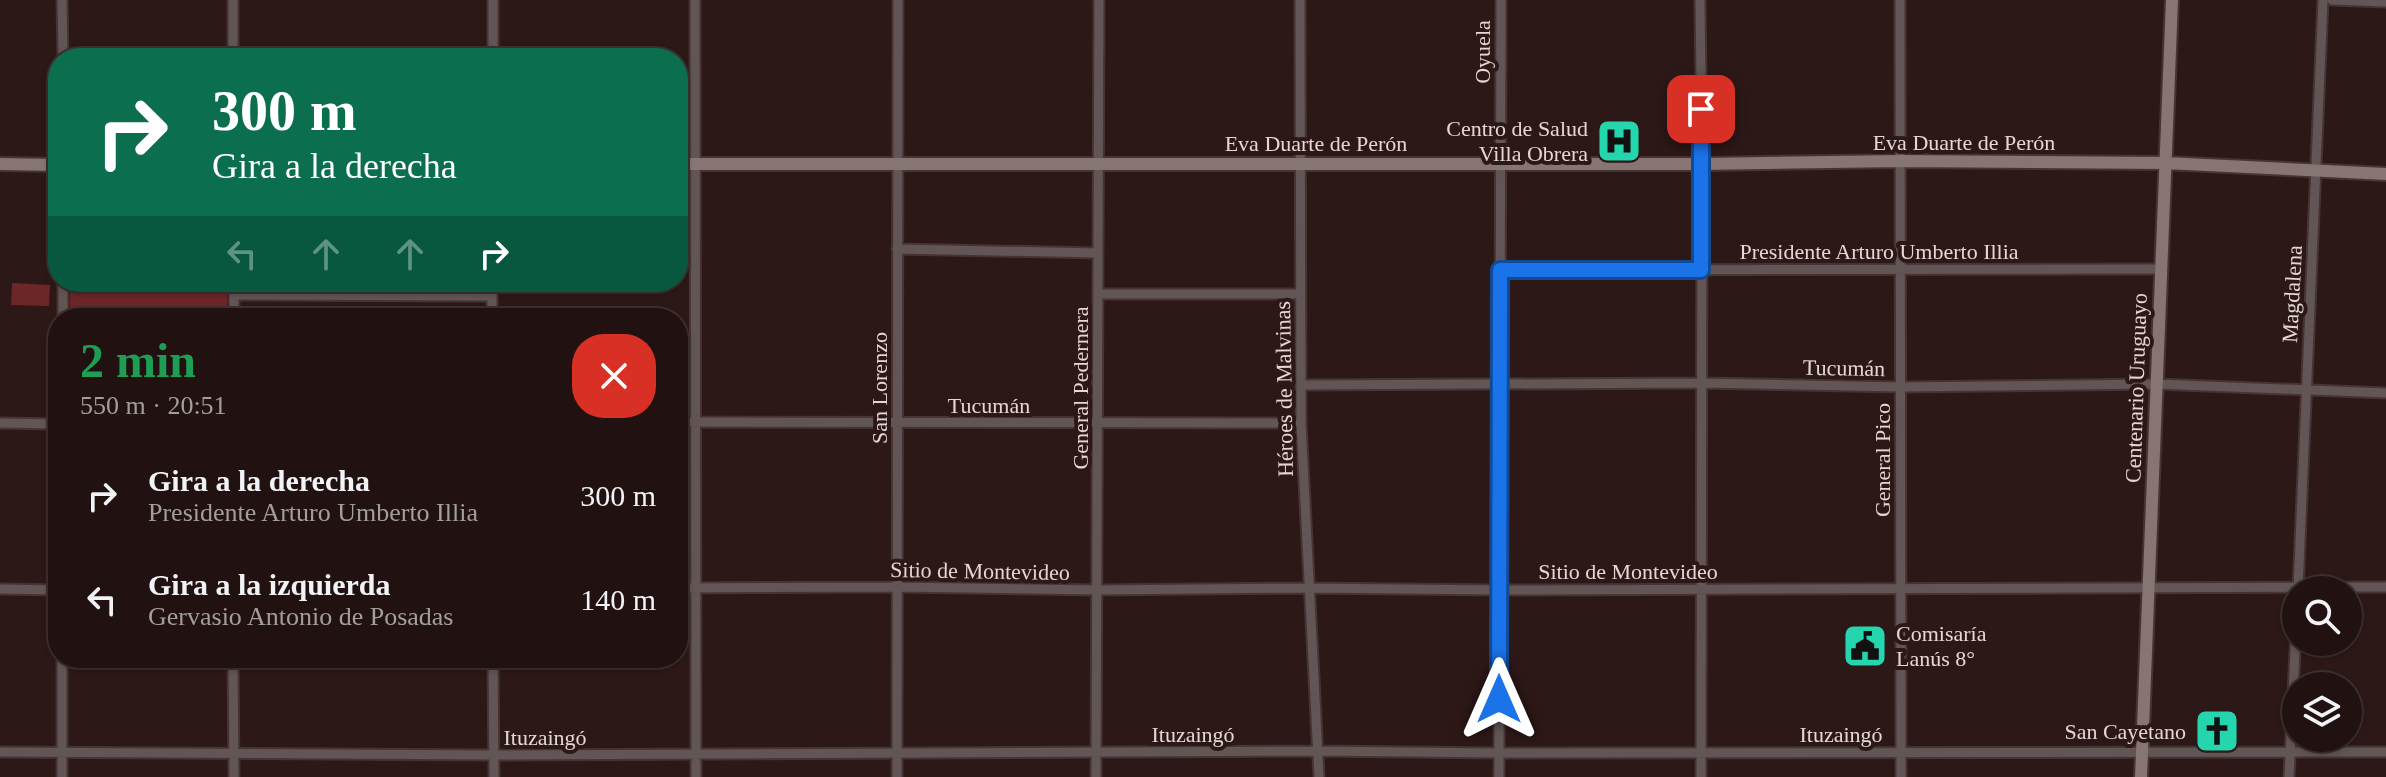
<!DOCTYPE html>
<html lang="es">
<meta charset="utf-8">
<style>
body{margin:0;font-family:Georgia,serif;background:#291b1a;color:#f1f3f6;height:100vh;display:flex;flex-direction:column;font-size:30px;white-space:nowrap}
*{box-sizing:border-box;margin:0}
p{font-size:26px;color:#a29e9f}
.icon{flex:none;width:44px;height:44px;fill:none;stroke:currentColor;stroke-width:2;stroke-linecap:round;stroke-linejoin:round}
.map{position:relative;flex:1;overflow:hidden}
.sheet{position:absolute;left:48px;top:308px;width:640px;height:360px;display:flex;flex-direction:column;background:#211211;border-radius:32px;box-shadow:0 2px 6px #0004,0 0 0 2px #3e3231}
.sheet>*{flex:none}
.banner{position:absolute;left:48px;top:48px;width:640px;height:244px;border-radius:32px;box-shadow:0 2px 6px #0004,0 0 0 2px #3e3231;background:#0b6e4f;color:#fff;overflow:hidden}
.tools{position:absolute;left:2282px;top:576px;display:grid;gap:16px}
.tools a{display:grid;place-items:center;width:80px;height:80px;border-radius:50%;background:#211211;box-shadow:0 2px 6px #0004,0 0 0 2px #3e3231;font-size:40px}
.pin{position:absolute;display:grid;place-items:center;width:68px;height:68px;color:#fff;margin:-34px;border-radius:16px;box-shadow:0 4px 12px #0006}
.me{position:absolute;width:88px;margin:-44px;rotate:0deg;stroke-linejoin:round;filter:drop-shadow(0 0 6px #0008)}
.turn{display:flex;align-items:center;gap:28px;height:168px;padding:0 32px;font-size:36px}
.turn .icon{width:104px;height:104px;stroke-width:2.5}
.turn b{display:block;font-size:56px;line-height:68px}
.lanes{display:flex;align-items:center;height:76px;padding:0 32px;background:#0003;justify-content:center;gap:40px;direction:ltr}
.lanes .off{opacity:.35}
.round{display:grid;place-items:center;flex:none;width:84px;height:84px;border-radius:32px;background:#291b1a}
.summary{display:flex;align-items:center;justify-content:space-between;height:136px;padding:0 32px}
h1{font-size:48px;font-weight:800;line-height:60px;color:#1e9e55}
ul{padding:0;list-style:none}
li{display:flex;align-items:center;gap:24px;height:104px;padding:0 32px}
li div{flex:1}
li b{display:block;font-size:30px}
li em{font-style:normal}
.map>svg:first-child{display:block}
.built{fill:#3a201f}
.green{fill:#6d2627}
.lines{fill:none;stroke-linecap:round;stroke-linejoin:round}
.minor-casing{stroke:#463332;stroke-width:13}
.secondary-casing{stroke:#463332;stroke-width:16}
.minor{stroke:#615655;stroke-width:9}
.secondary{stroke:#867573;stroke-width:12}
.route-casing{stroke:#114b97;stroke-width:20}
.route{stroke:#1a73e8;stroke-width:14}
.labels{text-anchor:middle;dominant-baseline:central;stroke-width:8;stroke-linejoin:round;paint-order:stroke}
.street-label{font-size:22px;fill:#e5d7d5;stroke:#2c1817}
.poi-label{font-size:22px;fill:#e5d7d5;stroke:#2c1817;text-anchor:end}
</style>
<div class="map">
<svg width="2386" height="777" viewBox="0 0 2386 777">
<rect width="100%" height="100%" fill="#2c1817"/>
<path class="built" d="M237,282h115v10l-115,-1z"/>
<path class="green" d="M70,282h157v36h-157z
M12,283l38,2 -1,21 -38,-1z"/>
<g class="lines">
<g class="minor-casing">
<path id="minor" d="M62,0l1,58
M233,0v58
M493,0v58
M695,0l1,777
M1300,0l1,423 18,354
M1700,0l2,164 -1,613
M1900,0l1,777
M2332,0l54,2
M897,249l201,4
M1500,270l661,-1
M1099,294h201
M234,295l257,1
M63,318v-36
M234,318v-36
M492,318v-36
M1301,385l399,-2 200,4 256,-3 230,9
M678,422l623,1
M0,423l58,1
M678,588l219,-1 200,3 211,-2 190,2 888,-3
M0,589l58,1
M2298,590l25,-590
M62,658v119
M233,658l1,119
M493,658l1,119
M0,752l494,3 824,-4 181,2 887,-1
M897,777l1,-777
M1096,777l3,-777
M1499,777l2,-777
M2289,777l7,-147"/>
</g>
<g class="secondary-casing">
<path id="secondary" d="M0,164l58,1
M678,164h1024l199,-3 265,2 220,11
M2141,777l31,-777"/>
</g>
<use href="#minor" class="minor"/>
<use href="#secondary" class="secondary"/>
</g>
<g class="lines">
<g class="route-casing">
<path id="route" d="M1499,699l1,-429h201v-161"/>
</g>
<use href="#route" class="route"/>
</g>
<defs>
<g id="hospital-square" transform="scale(2.3)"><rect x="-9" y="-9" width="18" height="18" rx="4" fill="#25d5ae" stroke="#2c1817"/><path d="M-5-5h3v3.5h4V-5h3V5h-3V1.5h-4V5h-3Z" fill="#111"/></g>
<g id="civic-square" transform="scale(2.3)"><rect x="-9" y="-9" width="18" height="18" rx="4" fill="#25d5ae" stroke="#2c1817"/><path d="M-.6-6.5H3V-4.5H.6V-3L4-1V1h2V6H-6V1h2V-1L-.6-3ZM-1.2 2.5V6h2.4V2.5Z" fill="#111"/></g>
<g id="church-square" transform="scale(2.3)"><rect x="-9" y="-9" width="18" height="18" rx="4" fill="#25d5ae" stroke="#2c1817"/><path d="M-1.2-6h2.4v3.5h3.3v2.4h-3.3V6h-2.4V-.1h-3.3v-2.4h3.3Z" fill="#111"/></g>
</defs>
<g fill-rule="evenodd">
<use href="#hospital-square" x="1619" y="141"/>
<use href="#civic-square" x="1865" y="646"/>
<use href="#church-square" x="2217" y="731"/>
</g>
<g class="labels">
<g class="street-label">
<text transform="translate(1482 52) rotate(-90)">Oyuela</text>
<text x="1964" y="142">Eva Duarte de Perón</text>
<text x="1316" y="143">Eva Duarte de Perón</text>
<text x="1879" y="251">Presidente Arturo Umberto Illia</text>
<text transform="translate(2292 294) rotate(-87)">Magdalena</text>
<text transform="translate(1844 368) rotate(1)">Tucumán</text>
<text transform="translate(879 388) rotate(-90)">San Lorenzo</text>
<text transform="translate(1080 388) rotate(-90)">General Pedernera</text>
<text transform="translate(2136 388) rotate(-88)">Centenario Uruguayo</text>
<text transform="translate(1284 389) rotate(-91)">Héroes de Malvinas</text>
<text x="989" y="405">Tucumán</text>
<text transform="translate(1882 460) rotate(-90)">General Pico</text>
<text transform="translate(980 571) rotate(1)">Sitio de Montevideo</text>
<text x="1628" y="571">Sitio de Montevideo</text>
<text x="1193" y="734">Ituzaingó</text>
<text x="1841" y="734">Ituzaingó</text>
<text x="545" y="737">Ituzaingó</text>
</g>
<g class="poi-label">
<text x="1588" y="128">Centro de Salud<tspan x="1588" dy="25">Villa Obrera</tspan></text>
<text x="1896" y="633" text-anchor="start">Comisaría<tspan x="1896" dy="25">Lanús 8°</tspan></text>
<text x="2186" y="731">San Cayetano</text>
</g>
</g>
</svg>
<div class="tools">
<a><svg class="icon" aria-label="search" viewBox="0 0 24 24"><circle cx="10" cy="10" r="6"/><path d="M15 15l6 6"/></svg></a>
<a><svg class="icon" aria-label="layers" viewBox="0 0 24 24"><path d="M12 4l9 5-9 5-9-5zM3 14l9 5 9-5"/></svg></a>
</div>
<div class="pin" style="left:1701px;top:109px;background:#d93025"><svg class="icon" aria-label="arrive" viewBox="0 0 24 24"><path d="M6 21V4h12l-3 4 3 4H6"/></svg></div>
<svg class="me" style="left:1499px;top:699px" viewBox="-20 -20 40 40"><path d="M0-17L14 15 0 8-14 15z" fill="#1a73e8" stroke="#fff" stroke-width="4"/></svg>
<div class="banner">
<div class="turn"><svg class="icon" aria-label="right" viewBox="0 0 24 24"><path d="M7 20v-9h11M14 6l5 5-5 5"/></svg><div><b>300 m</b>Gira a la derecha</div></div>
<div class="lanes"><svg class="icon off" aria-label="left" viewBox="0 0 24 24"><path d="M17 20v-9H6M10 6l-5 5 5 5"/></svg><svg class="icon off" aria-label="ahead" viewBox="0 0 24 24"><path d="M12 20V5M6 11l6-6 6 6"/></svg><svg class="icon off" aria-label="ahead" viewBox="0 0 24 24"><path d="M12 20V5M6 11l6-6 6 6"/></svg><svg class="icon" aria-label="right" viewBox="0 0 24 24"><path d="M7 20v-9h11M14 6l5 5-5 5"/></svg></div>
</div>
<section class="sheet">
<div class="summary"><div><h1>2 min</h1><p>550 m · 20:51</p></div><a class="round" style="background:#d93025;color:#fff"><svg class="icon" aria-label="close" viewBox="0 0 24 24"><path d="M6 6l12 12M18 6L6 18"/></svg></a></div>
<ul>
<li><svg class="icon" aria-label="right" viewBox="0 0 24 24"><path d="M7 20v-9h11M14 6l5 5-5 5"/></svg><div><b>Gira a la derecha</b><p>Presidente Arturo Umberto Illia</p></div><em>300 m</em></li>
<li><svg class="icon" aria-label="left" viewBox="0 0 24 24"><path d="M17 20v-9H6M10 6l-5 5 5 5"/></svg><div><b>Gira a la izquierda</b><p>Gervasio Antonio de Posadas</p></div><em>140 m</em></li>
</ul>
</section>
</div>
